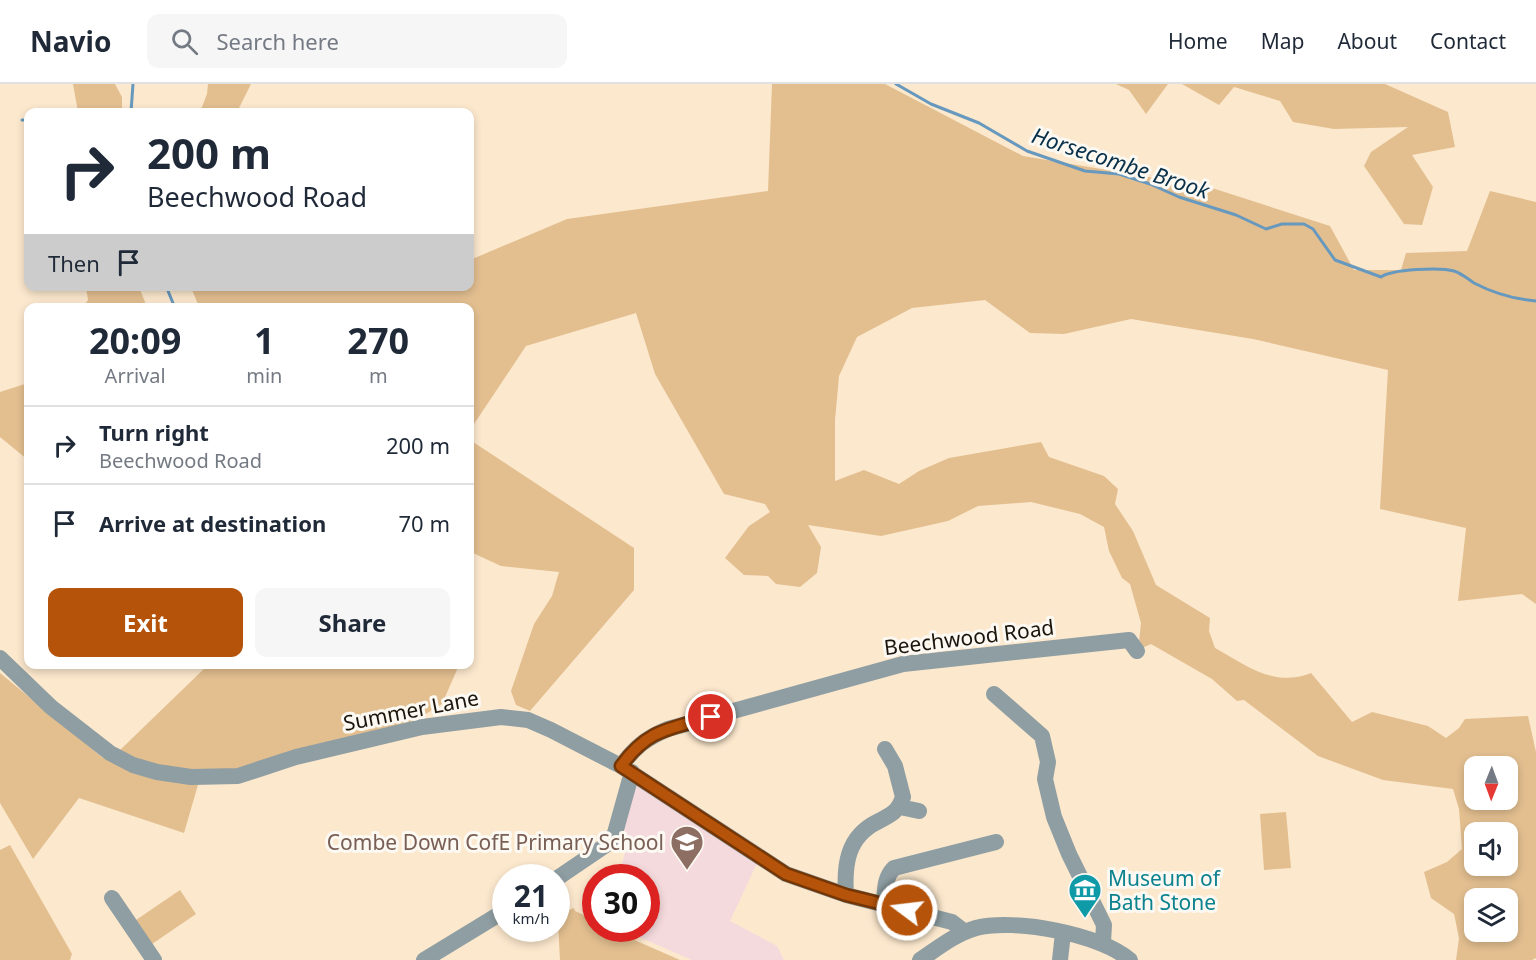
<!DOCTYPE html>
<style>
body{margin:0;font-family:"Noto Sans",sans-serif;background:#f6f6f7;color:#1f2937;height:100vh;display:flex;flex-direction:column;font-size:22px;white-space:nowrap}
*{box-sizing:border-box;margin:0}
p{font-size:20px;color:#747a83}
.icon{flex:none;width:33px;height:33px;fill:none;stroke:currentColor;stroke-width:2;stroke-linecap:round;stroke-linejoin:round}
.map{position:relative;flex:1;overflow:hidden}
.panel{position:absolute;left:24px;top:219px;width:450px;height:366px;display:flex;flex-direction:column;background:#fff;border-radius:12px;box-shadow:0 3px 9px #0003}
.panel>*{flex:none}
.guide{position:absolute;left:24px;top:24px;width:450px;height:183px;border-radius:12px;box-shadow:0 3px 9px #0003;background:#fff;color:#1f2937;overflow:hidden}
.needle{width:39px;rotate:181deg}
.buttons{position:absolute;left:1464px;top:672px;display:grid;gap:12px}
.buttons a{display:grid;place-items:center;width:54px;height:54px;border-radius:12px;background:#fff;box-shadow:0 3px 9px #0003;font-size:30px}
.speed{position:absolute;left:492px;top:780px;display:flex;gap:12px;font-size:30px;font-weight:700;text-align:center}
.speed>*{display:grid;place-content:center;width:78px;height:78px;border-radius:50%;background:#fff;box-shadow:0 3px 9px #0003;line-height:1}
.speed small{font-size:15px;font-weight:400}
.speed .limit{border:9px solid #d22;background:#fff;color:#111}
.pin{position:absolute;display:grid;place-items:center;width:51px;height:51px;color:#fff;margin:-26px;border:3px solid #fff;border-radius:50%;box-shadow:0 2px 6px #0007}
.me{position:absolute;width:66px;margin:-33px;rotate:285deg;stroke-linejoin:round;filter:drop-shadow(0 0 4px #0008)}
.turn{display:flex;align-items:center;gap:21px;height:126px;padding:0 24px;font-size:27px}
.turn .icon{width:78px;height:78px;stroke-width:2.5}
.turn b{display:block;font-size:42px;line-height:51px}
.then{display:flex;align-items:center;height:57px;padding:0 24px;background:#0003;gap:12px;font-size:22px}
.eta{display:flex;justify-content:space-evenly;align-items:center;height:102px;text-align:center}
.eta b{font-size:36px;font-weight:700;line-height:42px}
.action{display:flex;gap:12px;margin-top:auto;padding:12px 24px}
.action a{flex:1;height:69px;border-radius:12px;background:#b45309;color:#fff;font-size:24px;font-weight:700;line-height:69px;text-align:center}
.action a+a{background:#f6f6f7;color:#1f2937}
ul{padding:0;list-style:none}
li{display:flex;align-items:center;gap:18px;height:78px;padding:0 24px;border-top:2px solid #e0e1e3}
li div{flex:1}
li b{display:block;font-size:22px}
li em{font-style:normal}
header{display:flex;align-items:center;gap:36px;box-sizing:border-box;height:84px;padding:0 30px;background:#fff;border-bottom:2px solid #e0e1e3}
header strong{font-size:28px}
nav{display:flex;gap:33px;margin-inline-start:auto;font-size:21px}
.search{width:420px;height:54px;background:#f6f6f7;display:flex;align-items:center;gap:15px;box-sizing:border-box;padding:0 21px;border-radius:12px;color:#747a83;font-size:22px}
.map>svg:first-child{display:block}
.education{fill:#f4dadd}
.green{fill:#e3bf90;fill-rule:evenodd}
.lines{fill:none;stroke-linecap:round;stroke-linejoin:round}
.stream{stroke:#6798be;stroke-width:3}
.minor{stroke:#8e9ea2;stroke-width:16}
.route-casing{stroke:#753606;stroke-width:15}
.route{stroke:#b45309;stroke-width:10}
.labels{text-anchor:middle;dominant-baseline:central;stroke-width:6;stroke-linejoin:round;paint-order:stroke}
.street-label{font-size:21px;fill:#1b140a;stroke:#fcf8f2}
.education-label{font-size:21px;fill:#785e54;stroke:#fcf8f2;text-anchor:end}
.culture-label{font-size:21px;fill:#0d838f;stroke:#fcf8f2;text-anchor:start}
.water-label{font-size:22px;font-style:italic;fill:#07304a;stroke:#fcf8f2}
</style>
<header>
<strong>Navio</strong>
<div class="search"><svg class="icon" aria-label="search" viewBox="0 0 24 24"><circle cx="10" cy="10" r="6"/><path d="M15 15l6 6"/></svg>Search here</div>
<nav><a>Home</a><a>Map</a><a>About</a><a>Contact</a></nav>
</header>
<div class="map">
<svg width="1536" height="876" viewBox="0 0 1536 876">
<rect width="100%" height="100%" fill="#fce8cd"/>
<path class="education" d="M635,699l123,78 -28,60 47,25 7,14h-92l-71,-31 25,-1v-50l-27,-1 6,-25 -11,-6z"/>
<path class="green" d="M73,0h42l7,13v15h-44z
M208,0h43l-14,28h-37l7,-18z
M772,0h113l138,72 186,31 121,39 24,44h47l5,-17 61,-2 23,-60 46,11v402l-14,-10 -64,7 8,-73 -86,-19 8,-139 -135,-31 -122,-20 -67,15 -34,-1 -45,-33 -73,8 -55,29 -18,39 -4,44v61l29,-11 35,14 20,-13 30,-13 92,-16 8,15 55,19 14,13 -3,15 18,27 23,54 54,33 -1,13 6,17c31,17 59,40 96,25l41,49 20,-10 56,14 18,12 13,-10 6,-9 63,-3 8,36v206l-4,2h-76l3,-22 -5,-24 -23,-16 -7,-26 23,-10 15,-13 -3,-40 -6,-20 -70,-9 -65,-24 -74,-56 -7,1 -25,-22 -61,-35 -9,4 -3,-6 2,-19 -11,-39 -8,-6 -13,-27 -5,-24 -24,-13 -49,-12 -53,4 -30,15 -67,15 -73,-11 13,22 -4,26 -17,14 -24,-3 -8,-8 -24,-1 -19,-17 24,-32 21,-14 -5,-8 -41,-10 -69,-120 -19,-61 -110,33 -56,84v-122l-271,-1 -8,-20 279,-1v-26l97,-41 201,-28zM1474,682h34v34h-34zM1474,748h34v34h-34zM1474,814h34v34h-34z
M1116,0h52l-22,30 -17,-24z
M1182,0h203l63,28 7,35 -43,8 21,32 -11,38 -18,-1 -40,-58 7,-14 37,-25 -74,2 -41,-7 -13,-21 -46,-14 -15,18z
M86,203h53l8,20h-64l5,-7z
M28,299v77l-28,-23v-45z
M470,356l164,108v42l-104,121 -14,-6 -5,-14 23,-67 18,-28 7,-24 -58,-6 -28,-13 -1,47 -2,9z
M208,581h251l-17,39 -26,16 -181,51h-33l-18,62 -105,-35 -46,61 -33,-56v-130l103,85 16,-7z
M1286,728l5,56 -27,2 -4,-56z
M10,761l62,109 -2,6h-70v-110z
M180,806l16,24 -44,30 -16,-24z
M557,821l9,6 8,-3 1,3 20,9 1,8 18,1 9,6 57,25h-120z"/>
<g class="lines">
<path class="stream" d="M896,0l35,20 48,19 48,28 58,20 34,3 31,10 29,13 57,18 30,14 16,-5h22l9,5 22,31 46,17c11,-8 60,-10 73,-6 7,2 14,8 20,12 21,11 39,16 62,18
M49,28l2,-1
M131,28l2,-28
M22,36h6
M166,202l9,22"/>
<path class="minor" d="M0,574l51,49 59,46 23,12 24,7 34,5 47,-1 58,-19 126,-30 79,-10 27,3 23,10 70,36 165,108 60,21 106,27 13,10
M994,610l48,42 6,26 -3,17 9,38 15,37 35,71 -1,17
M621,682c14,-19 25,-28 47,-37l235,-65 226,-24 8,11
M900,723l19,4
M556,795l53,-36 6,-10 17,-61
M846,811c-2,-30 1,-58 31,-73 14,-7 21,-10 26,-25l-8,-31 -10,-17
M112,814l42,62
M884,820c1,-14 0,-26 10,-36l102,-26
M424,876l82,-50
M920,876c18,-12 35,-26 56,-32 38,-10 124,6 154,32
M1060,876l3,-27"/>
</g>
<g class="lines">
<g class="route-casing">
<path id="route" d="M711,633c-42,12 -63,12 -90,49l165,108 60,21 61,15"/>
</g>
<use href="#route" class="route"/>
</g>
<defs>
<g id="school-pin" transform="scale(1.725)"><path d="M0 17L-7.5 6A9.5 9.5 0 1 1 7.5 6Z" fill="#8d6e63" stroke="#fcf8f2"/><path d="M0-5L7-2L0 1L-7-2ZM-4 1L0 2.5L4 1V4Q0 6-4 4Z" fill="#fff"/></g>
<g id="museum-pin" transform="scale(1.725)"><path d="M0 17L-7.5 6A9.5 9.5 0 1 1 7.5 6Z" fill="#0f9aa8" stroke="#fcf8f2"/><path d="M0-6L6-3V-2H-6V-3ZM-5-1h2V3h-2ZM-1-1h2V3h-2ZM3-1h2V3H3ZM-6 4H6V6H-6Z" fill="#fff"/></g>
</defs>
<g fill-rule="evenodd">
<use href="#school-pin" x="687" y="758"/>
<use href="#museum-pin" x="1085" y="806"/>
</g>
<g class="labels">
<g class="street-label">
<text transform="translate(969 553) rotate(-7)">Beechwood Road</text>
<text transform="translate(411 626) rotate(-11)">Summer Lane</text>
</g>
<g class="education-label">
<text x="664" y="758">Combe Down CofE Primary School</text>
</g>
<g class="culture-label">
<text x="1108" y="794">Museum of<tspan x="1108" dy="24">Bath Stone</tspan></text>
</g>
<g class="water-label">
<text transform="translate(1121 78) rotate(18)">Horsecombe Brook</text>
</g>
</g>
</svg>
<div class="buttons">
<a><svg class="needle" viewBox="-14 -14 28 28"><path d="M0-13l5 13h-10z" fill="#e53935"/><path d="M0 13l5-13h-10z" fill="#747a83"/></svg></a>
<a><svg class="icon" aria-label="sound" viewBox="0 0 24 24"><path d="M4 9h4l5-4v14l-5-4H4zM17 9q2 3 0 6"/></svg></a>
<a><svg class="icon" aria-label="layers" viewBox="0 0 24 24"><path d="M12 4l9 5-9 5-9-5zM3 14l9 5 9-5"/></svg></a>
</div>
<div class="speed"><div>21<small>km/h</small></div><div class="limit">30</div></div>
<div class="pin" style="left:711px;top:633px;background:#d93025"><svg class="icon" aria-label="arrive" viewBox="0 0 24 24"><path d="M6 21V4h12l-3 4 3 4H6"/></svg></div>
<svg class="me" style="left:907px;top:826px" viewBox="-20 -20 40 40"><circle r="17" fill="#b45309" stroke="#fff" stroke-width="3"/><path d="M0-11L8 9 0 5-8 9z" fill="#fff"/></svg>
<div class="guide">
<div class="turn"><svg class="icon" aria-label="right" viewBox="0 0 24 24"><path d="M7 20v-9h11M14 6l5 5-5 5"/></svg><div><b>200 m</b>Beechwood Road</div></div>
<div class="then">Then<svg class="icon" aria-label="arrive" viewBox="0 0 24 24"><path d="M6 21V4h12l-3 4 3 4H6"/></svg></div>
</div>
<section class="panel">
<div class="eta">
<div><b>20:09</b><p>Arrival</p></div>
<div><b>1</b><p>min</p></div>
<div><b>270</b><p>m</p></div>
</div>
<ul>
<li><svg class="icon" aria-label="right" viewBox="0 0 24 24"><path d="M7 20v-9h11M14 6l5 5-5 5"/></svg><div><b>Turn right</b><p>Beechwood Road</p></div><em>200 m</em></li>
<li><svg class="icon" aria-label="arrive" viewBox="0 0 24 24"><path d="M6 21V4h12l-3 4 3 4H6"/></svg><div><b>Arrive at destination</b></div><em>70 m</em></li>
</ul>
<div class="action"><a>Exit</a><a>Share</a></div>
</section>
</div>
